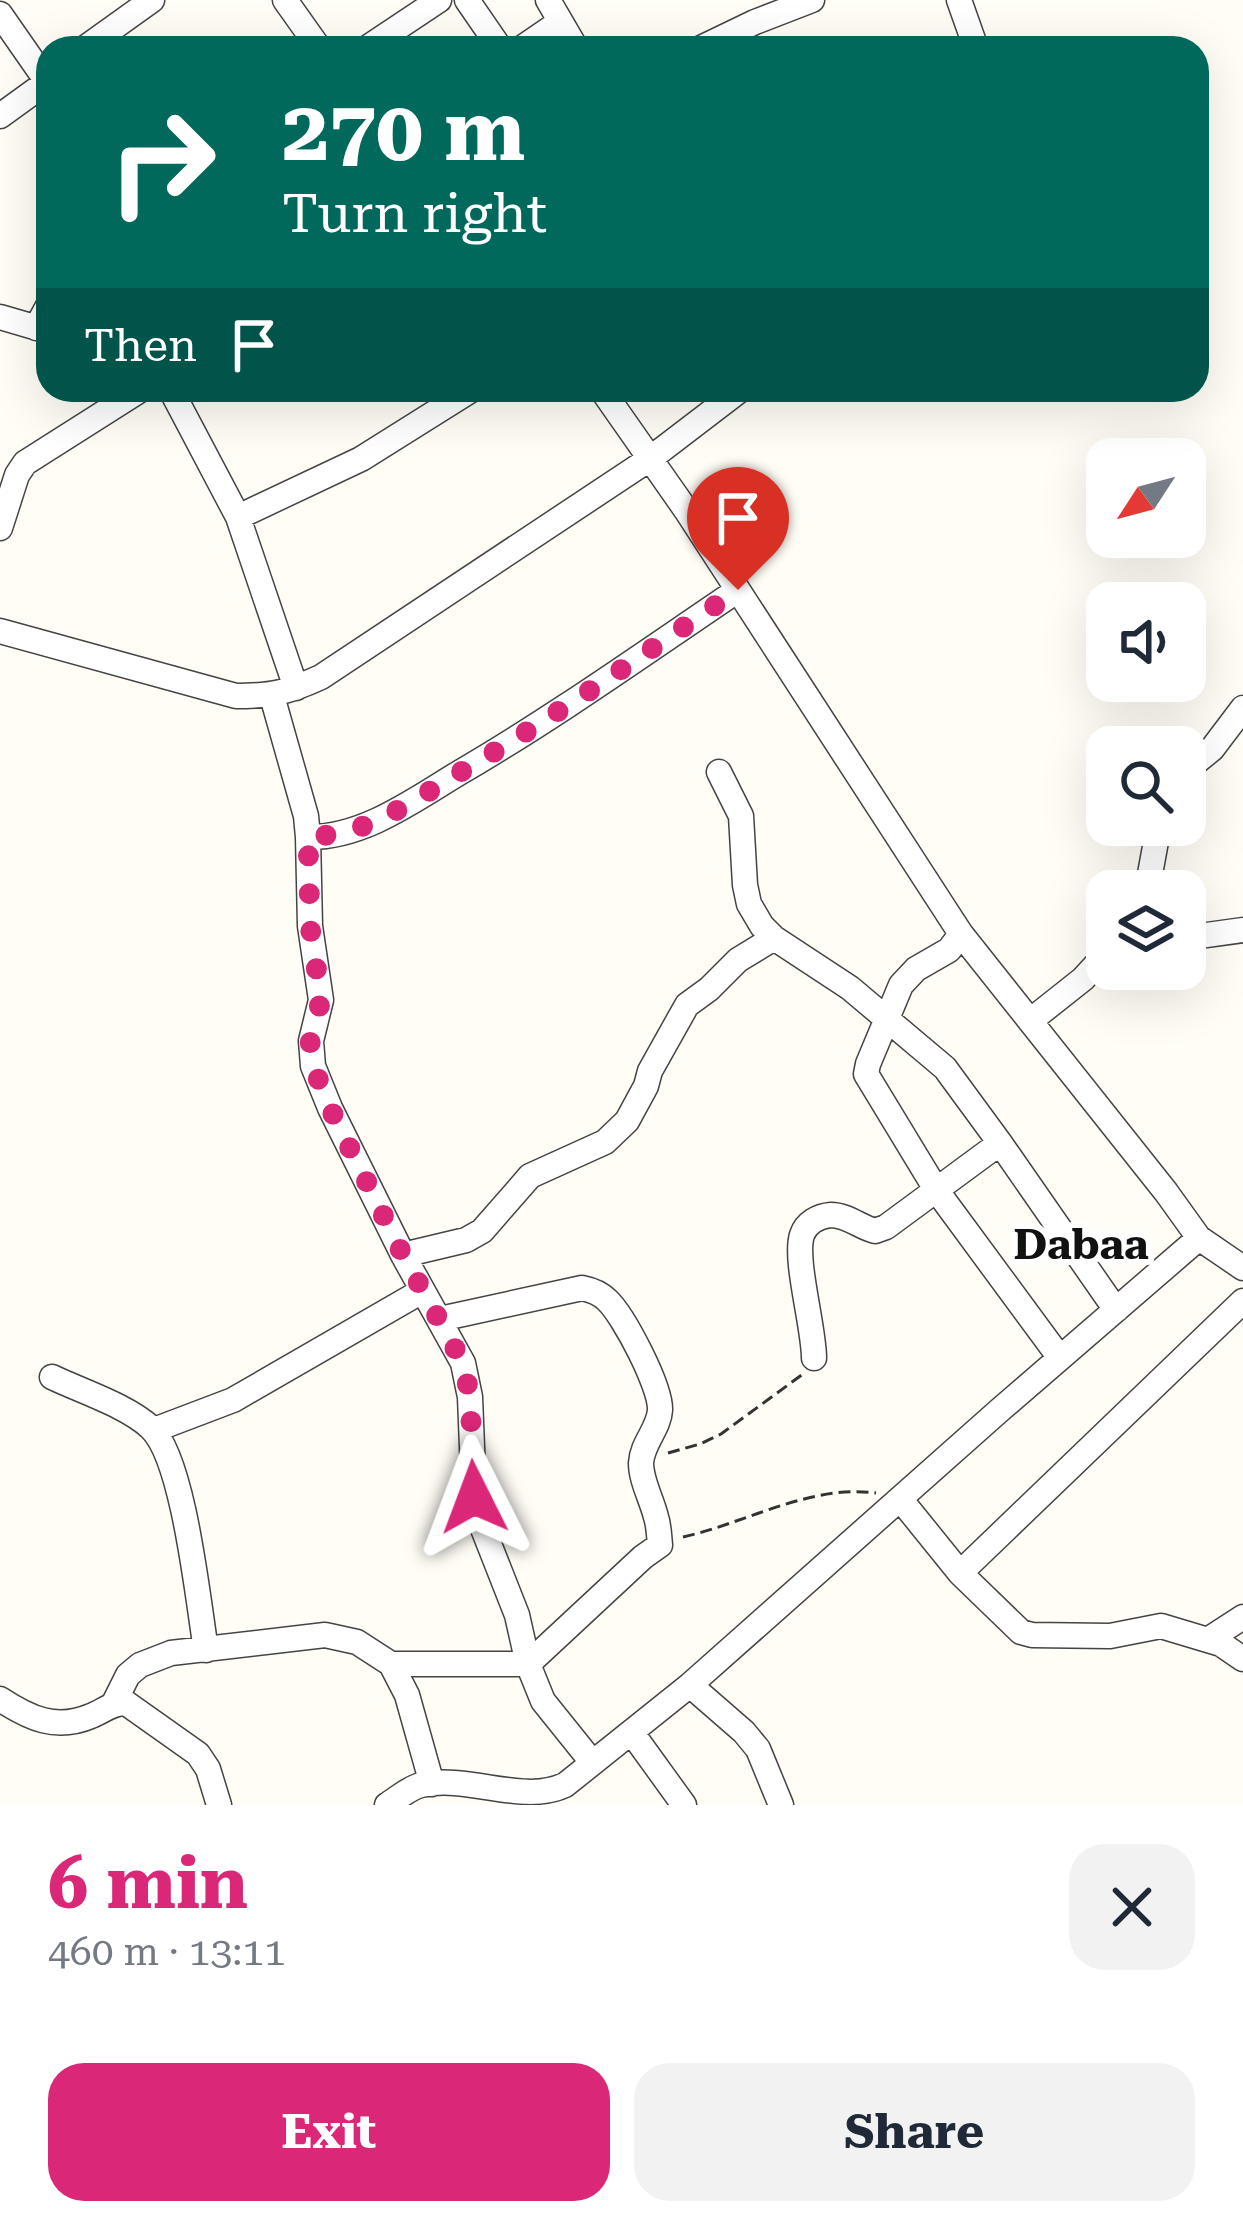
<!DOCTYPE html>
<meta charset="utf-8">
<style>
body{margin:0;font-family:"Roboto Serif",serif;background:#f2f2f3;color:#1f2937;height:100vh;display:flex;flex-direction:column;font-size:45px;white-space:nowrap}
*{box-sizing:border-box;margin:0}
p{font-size:39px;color:#747a83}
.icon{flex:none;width:66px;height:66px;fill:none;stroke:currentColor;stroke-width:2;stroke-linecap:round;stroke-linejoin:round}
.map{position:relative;height:1805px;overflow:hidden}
.sheet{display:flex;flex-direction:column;background:#fff;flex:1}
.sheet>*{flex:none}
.banner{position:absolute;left:36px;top:36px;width:1173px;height:366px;border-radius:36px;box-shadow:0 12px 48px #0002;background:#00695c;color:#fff;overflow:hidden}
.needle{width:78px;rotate:234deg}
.controls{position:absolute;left:1086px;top:438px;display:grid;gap:24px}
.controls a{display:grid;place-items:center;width:120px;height:120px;border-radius:24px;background:#fff;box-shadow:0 12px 48px #0002;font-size:60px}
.pin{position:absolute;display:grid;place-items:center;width:102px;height:102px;color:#fff;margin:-123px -51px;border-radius:50% 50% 50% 0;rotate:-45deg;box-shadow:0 0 12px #0007}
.pin .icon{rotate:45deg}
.me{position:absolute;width:132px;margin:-66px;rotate:357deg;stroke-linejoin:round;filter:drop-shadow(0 0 9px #0008)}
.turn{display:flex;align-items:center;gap:42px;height:252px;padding:0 48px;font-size:54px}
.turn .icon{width:156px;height:156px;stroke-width:2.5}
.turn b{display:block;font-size:84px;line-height:102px}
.then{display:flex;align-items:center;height:114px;padding:0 48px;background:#0003;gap:24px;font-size:45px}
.round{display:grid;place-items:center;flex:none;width:126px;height:126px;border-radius:36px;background:#f2f2f3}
.overview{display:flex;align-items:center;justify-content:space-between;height:204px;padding:0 48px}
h1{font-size:72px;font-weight:700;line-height:90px;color:#db2777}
.action{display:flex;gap:24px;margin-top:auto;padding:24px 48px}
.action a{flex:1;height:138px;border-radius:36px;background:#db2777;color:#fff;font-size:48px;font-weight:700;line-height:138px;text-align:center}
.action a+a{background:#f2f2f3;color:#1f2937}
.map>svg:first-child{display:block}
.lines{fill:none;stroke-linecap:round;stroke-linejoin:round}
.minor-casing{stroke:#444;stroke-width:27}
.path{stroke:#333;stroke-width:3;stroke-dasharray:12 6;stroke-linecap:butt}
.minor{stroke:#fff;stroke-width:24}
.route{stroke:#db2777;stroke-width:21;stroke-dasharray:0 37.8}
.labels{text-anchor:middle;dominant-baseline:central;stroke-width:12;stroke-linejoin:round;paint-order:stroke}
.quarter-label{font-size:42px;font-weight:bold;fill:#111;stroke:#fff}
</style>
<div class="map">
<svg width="1243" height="1805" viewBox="0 0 1243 1805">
<rect width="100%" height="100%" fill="#fffdf5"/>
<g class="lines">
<g class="minor-casing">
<path id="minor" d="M285,0l34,48
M467,0l33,48
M548,0l28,48
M959,0l17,48
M0,14l48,69
M85,48l67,-48
M367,48l72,-48
M522,48l38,-26
M701,48l54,-26 57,-22
M0,116l47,-34
M0,317l48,14
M36,328l12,-22
M171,390l67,127 58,171
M602,390l84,120 275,424 205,258 33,46 44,30
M238,517l123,-58 110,-69
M0,528l17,-53 8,-12 115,-73
M0,631l236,65c37,0 52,-4 85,-19l330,-219 89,-68
M272,696l34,120 2,21c55,1 106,-37 151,-64 96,-56 187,-121 279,-183
M1185,771l27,-22 31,-41
M719,772l22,44 4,69 4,19 13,22 12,12 76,50 95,80 55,75 116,167
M308,837l2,89 11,74 -10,41 2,25 17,42 73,147 60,108 7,34 4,100 6,24 37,94 11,49 15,37 49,61
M1143,891l7,-17 9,-49
M961,934l-12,16 -33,19 -15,16 -33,79 -2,10 71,117 123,167
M1185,938l58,-8
M1030,1021l53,-42 24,-26
M403,1255l63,-15 16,-9 48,-55 75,-34 22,-21 19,-35 4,-15 37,-66 22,-16 29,-29 36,-22
M814,1358c0,-31 -20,-99 -12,-123 4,-12 16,-19 29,-20 16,0 29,12 44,16l11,-4 114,-84
M52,1377c29,14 76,29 99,51 33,32 47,173 55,222
M154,1430l79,-30 189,-109
M901,1500l59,73 283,-272
M960,1573l61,59 11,3 78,1 51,-10 60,18 22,15
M1209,1639l34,-22
M391,1664h137l115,-107 17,-12c-1,-9 -1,-19 -4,-28 -4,-17 -15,-36 -15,-54 1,-20 18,-34 19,-53 1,-23 -36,-94 -53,-110 -7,-7 -15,-10 -25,-12l-142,31
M690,1685l54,47 14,17 23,56
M0,1699c29,19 56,32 91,17 13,-5 20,-13 35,-13l72,51 10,15 11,36
M114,1703l14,-28 12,-10 31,-12 154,-18 32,7 34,22 16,31 25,89
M632,1733l52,72
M387,1805c11,-7 22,-17 34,-20 48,-11 101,20 144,0l125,-100 311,-276 198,-171"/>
</g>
<path class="path" d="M668,1453l32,-9 21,-10 82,-60
M683,1537c63,-14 128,-53 193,-44"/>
<use href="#minor" class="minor"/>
</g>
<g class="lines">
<path class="route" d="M474,1497l-4,-100 -7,-34 -60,-108 -73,-147 -17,-42 -3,-25 11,-41 -11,-74 -2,-90c55,2 106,-36 151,-63 96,-56 187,-121 279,-183"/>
</g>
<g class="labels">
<g class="quarter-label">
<text x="1081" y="1244">Dabaa</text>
</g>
</g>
</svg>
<div class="controls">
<a><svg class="needle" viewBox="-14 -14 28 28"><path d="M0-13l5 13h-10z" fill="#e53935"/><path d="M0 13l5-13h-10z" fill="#747a83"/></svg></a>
<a><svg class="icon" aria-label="sound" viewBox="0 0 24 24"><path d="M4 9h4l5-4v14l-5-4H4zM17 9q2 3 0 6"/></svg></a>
<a><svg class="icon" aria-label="search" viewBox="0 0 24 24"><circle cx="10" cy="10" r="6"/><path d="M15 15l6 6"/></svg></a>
<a><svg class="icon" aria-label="layers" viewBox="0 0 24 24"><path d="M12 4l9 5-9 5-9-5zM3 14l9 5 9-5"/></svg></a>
</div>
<div class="pin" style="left:738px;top:590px;background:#d93025"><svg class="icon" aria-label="arrive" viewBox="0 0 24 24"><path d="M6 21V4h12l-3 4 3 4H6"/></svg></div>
<svg class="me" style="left:474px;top:1497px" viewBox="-20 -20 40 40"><path d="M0-17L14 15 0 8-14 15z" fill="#db2777" stroke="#fff" stroke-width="4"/></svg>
<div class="banner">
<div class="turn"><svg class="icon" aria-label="right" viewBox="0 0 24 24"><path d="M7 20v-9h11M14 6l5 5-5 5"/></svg><div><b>270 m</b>Turn right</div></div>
<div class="then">Then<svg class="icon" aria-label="arrive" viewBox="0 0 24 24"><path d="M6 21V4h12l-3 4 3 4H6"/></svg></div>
</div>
</div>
<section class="sheet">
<div class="overview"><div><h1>6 min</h1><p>460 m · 13:11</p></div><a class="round"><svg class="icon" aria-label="close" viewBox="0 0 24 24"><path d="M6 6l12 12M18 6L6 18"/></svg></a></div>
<div class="action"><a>Exit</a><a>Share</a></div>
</section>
